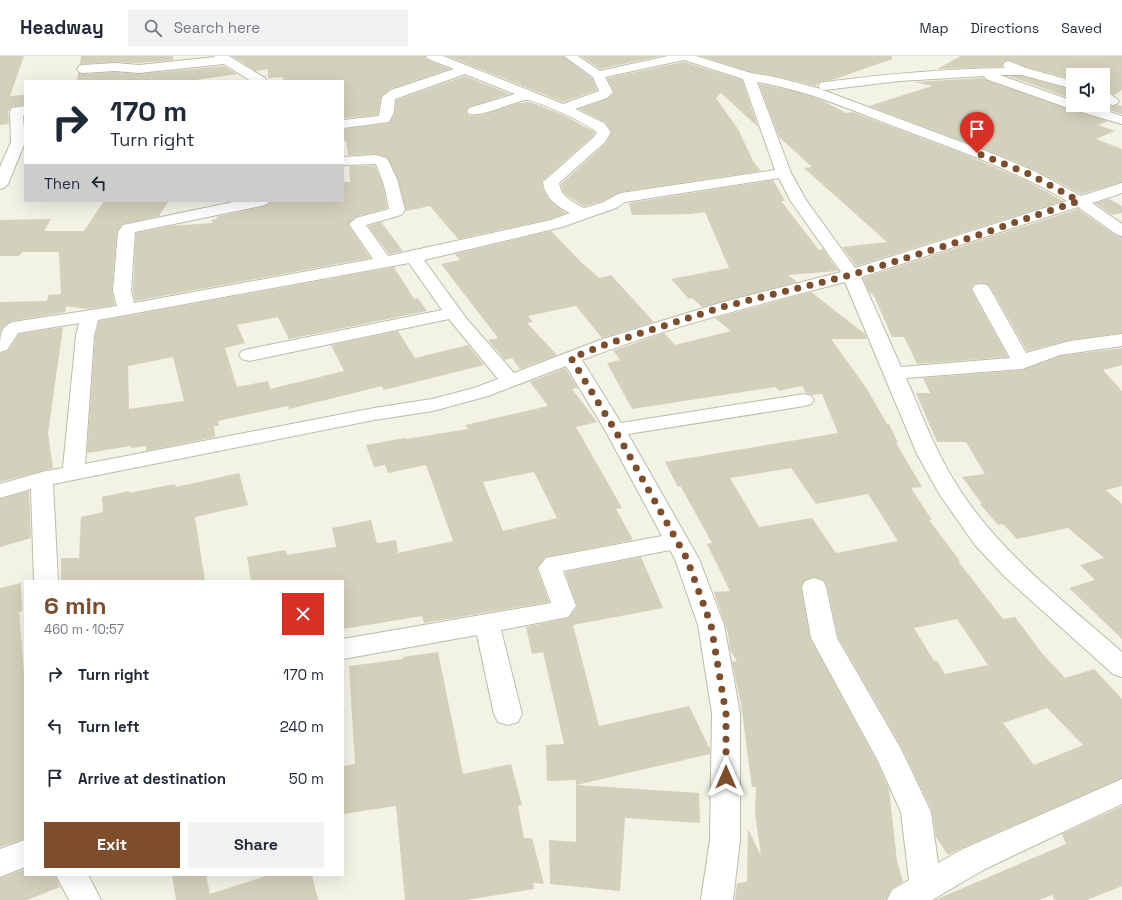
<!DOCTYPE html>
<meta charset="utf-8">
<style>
body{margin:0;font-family:"Space Grotesk",sans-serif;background:#f2f2f3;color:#1f2937;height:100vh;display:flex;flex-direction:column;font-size:15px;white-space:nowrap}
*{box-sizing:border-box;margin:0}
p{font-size:13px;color:#747a83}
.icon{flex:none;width:22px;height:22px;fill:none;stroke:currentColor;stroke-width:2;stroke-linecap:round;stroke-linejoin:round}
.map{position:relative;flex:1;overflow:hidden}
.side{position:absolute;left:24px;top:524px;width:320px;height:296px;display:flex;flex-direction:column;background:#fff;border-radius:0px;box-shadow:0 4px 16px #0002}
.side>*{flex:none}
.hud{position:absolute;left:24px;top:24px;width:320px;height:122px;border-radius:0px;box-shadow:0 4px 16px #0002;background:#fff;color:#1f2937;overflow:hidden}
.fabs{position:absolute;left:1066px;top:12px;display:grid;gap:8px}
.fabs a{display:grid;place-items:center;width:44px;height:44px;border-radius:0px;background:#fff;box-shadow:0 4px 16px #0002;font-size:20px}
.pin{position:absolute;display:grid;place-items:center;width:34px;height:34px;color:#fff;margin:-41px -17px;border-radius:50% 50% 50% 0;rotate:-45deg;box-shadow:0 0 4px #0007}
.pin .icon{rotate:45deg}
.me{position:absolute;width:44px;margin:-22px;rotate:0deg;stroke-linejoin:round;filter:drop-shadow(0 0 3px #0008)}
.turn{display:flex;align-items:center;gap:14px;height:84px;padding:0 20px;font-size:18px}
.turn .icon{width:52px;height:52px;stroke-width:2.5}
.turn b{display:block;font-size:28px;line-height:34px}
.then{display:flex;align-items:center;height:38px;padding:0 20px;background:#0003;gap:8px;font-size:15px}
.round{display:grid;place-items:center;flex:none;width:42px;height:42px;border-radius:0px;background:#f2f2f3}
.summary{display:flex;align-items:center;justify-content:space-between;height:68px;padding:0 20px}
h1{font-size:24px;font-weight:800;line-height:30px;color:#7d4d2c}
.primary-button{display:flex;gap:8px;margin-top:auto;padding:8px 20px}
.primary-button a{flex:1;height:46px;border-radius:0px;background:#7d4d2c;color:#fff;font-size:16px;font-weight:800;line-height:46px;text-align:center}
.primary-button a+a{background:#f2f2f3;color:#1f2937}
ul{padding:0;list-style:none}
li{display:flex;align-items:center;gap:12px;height:52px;padding:0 20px}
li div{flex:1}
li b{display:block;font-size:15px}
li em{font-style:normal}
header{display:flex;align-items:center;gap:24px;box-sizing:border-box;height:56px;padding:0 20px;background:#fff;border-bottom:1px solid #e0e1e3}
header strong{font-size:19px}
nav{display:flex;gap:22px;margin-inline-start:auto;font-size:14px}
.search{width:280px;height:36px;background:#f2f2f3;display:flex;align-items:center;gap:10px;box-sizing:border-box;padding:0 14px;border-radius:0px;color:#747a83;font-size:15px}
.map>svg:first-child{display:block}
.building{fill:#d3d0bb;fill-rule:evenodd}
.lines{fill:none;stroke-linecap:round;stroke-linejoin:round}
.minor-casing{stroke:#bdbca9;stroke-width:2}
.minor{fill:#fff;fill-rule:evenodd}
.route{stroke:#7d4d2c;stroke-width:7;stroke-dasharray:0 12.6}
</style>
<header>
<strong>Headway</strong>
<div class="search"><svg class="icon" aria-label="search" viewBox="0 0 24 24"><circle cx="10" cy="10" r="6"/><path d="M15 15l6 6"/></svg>Search here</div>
<nav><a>Map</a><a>Directions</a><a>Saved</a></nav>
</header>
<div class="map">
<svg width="1122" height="844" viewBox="0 0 1122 844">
<rect width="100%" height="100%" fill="#f2f2e5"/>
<path class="building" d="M0,0h24l-14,40 15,-1v10l-14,2 -3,4 1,13 -9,1z
M81,0h92v4l-34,3 -24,-1 -35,2z
M232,0h193l2,4 23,9 -60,20 -9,8 -3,18 -35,3v-37h-60v-4l-15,1v-9l-12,2z
M447,0h116l29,22 5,12 -34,12z
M581,0h80l-61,13z
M701,0h191v3l-57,20 -15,3 -4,4 -41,-10 -24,-4z
M961,0h161v34l-8,5 -5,-4 -6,-1v-15h-30v4l-47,-12 -16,-7 -6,1 -2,6 -65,2z
M684,6l58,18 16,47 -37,-34 -5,5 22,31 15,32 8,10 -140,21 -18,9 -19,5 -15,-9 -6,-6 -2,-7 45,-41 6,-11 -7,-10 -26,-13 28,-10 7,-6 -7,-15z
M224,10l13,8 -48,7h-112l1,-8 5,1 32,-2 24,2z
M465,20l45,18 -41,13 -3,5 3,4 13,-1 37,-12 11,-1 31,12 34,18 -2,4 -51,45 1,7 5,10 18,15 -15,6 -93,20 -28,-33 -24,5 -8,-32 -11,-22 -12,-3 -27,1 -2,-14h-3v-12l46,-6 6,-10 1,-13z
M1009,20h13l51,14v9z
M983,22l3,2 82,29 40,12 -10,4 17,6 -19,8 26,10v33l-41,12 -46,-24 -38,-16 -128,-48 63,-20 -17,-4z
M759,28l34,7 28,9 25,13 6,-1 109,41 64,27 38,21 -207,65 -14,-19 45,-5 -83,-74 8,-1 -33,-30z
M1103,47l8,3 7,-1 4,1v8l-29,-9h10z
M349,110h26l8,19 4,23 -31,9 -8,7 22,34 -235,43 -2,-10 3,-58 33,-7 44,-3 -2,-3 6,-1 -1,-2 45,-10 6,-2 3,-4h73v-19h7z
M773,124l12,21h-4l38,49 4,-1 15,22 -50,4 9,7 -95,25 -10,-9 -3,1 -18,-20 58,-11 -24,-56 -14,2 -59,1 -3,-12z
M1109,143l13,7v7l-10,2 -17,-12z
M104,145l64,1 -9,14 -36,8 -6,7 -5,60 3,14 -27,4 -22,-3 -1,6 -53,9 -8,5 -4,7v-31l47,-1 1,-6 13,-1 -2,-42h-37l-3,4h-19v-36l51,-1 -7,12h40z
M1078,153l37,26 7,2v96l-52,7 -43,11 -36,-63 -4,-4 -6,-1 -7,1 -3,6 37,67 -91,7 -13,-27h-12l-18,-41 -5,-4 -6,-14z
M381,166l22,29 -14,3 -21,-28z
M551,175l30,31 18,16 12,-3 43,47 -52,16 -26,-32 -48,10 5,6 -6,1 30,32 -37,14 -8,-11 -7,2 -17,-20 10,-2 -57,-74 19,-4 -5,-6z
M394,211l20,32 4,-1 9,13 -138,28 -11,-22 -41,8 8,18 -20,5 12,39 31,-6 2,8 74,-18 -13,-26 67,-14 17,27 53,-13 16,20 -100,25 -2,-4 -93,23 -1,-3 -70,15 1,5h-5l1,11 -69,14v-5l-15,2v-2l-44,7 8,-117 4,-15zM173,301l11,44 -55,8 -1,-43z
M811,236l54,42 2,5h-36l36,50 20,35h2l9,19h-2l26,44 -11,1 21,32h-3l31,41h-2l45,58 12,-2 26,35 24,26 29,-9 28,30v79l-160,70 -14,7 -12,-18 -4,-26 -30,-63 -64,-111 -11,-51 -4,-6 -9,-3 -9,3 -4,7 9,51 67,124 12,27 8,72 6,21 -12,7 -5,11h-151l2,-17 10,-1 1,-53 13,27 -6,-43 1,-26h-4l-11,-83 -9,-42 5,-1 -7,-11 -2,-17 -14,-41 16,-1 -23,-47 5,-1 -31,-56h-3l-13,-25 173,-29 -16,-39 -10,1 -6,-2 -4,-7 -23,5 -4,-4 -143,22 -25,-46 13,-3 -7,-10h2l49,-17 11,12 56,-14 -16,-13zM791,412l25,36 52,-10 30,47 -62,12 -24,-35 -53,9 -29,-49zM957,563l31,46 -43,9 -8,-13h-3l-20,-33zM1047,652l36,37 -49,20 -31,-42z
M63,271l-15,106 5,35 -53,14v-129l8,-2 11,-17z
M1122,292v17l-19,5 19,21v95l-16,4 16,14v135l-53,-51 26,-8 -15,-15 24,-7 -36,-30 -51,11 -14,-15 -5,1 -18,-21h2l-20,-27 23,-3 -19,-32h-29l-21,-49h14l-7,-15 99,-8 38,-14z
M565,312l13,20 -6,1 25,33 -21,5 46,81 -6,1 17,31 -88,17 -8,12 12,33 -125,21 -2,-7 -79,13v-48h-92l-4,-24 39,-7 1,5 49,-8 -4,-19 39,-8 6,23 19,-3 2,13 55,-12 -27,-76 -38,8 -3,-8 -11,2 -8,-22 39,-7 1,1 62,-10 -3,-4 83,-19 -18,-24zM534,416l23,46 -54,13 -20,-49z
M239,417l9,32 -53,12 10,64h-144v-23h18l2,-41 22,-5 -1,-15 27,-6v2l46,-9 1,3z
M29,435l2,47 -31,9v-48z
M641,501l22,51 -90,17 26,101 90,-20 21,43v5l-134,31 123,8 1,30 -75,-5 -5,73 -70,-7 -1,-44 27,2v-62l-29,1 -1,-36 18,-1 -21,-92 -11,2 -6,-27 42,-9 9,-11 -12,-35z
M21,527l1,28 -3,1 6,73v154l-25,8v-259z
M438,596l25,122 48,-10 11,41 -4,1 6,32h8l12,46 -11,-1 1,6 -68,11h-61l-9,-94 -53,8v-48l12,-2 -6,-98 54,-7v-2z
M1122,750v80l-35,14h-32l-3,-5 -13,5h-104l131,-56 -4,-10z
M25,813v6h30l5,12 -33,13h-27v-22z
M172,819h34l4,19 59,-19h43l6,25h-142z"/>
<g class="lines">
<g class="minor-casing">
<path id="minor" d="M214,0h15l36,22 1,3h-15l-27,-17 -85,9 -24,-2 -32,2 -4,-1 -2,-3 2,-3 4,-1 32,-2 24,2 76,-8z
M426,0h17l120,48 36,-13 -6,-14 -29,-21h14l22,15 68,-15h28l55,17 24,4 42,11 179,67 38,16 47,25 41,-13v10l-30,10 30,21v12l-6,-2 -38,-27 -217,70 40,90 109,-9 -38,-69 3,-4 6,-1 6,1 3,4 36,64 44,-12 52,-7v12l-62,9 -38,14 -116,9c16,37 30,75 52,109 42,66 106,114 164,165v25l-9,-3 -108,-97 -30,-32 -35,-50 -23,-41 -72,-172c-88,23 -177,45 -263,78l39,63 183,-29 7,2 3,4 -3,4 -7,2 -176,28 71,125 25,66 16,88v127l-7,60h-32l9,-60 2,-127 -14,-88 -23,-66 -5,-9 -107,21 13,35 -8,11 -67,13 21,84 -4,8 -10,3 -10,-3 -4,-8 -17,-79 -134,24v-20l208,-36 -13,-35 8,-10 116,-22 -57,-106 -39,-64 -78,30 -55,15 -59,9 -321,64 5,97h-24l-3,-92 -31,9v-14l42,-12 21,-4 13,-132 3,-13 -61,10 -11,17 -7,2c0,-16 0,-25 13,-30l104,-16 -4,-15 5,-59 5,-7 115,-24h31l-2,3 -6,2 -126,26 -4,59 3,12 239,-44 -24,-35 7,-6 33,-9 -5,-24 -8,-21 -33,1v-8l32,-2 12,3 10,21 8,31 -4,5 -35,10 22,31 163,-36 19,-7c-13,-7 -25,-15 -27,-31l51,-45 3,-5c-6,-7 -64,-34 -72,-32 -15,3 -41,17 -56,14l-2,-3 2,-3 46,-14 -50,-20 -70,25 -1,13 -5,10 -46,6v-8l36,-4 3,-19 9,-7 63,-21 -26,-10zM684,4l59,19 32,91 -154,23 -5,2 -12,7 -20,6c-11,-6 -23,-11 -25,-25l46,-41 6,-10 -7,-9 -29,-14 32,-11 6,-6 -8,-15zM757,26c49,8 94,28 139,45 58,22 117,42 171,74l-212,67 -49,-68 -15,-27zM779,122l11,22 51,72 -121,31 -120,37 -86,33 -48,-55 -42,-58 138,-33 54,-19 9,-6zM409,207l33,47 -193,39 -7,2 -3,4 3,4 7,2 200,-42 49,60 -24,9 -42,11 -58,9 -289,56 9,-128 4,-16z
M1009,5l17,7 47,13v8l-51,-14h-22l73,26v4h15l34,11v8l-54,-16 -82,-29 -2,-3 -85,5 -74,9 -5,-1 -1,-3 1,-3 5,-1c60,-8 119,-13 180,-14l-2,-3 2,-3z
M1103,35l5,1 11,9 -2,3 -5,1 -9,-4z
M25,50v8l-2,2 2,26 -17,42 -3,3 -5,2v-22l11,-25 -1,-31 2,-3z
M814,522l9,3 3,6 11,51 64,111 30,63 7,51 25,-14 159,-70v25l-137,65 -53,31h-45l5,-10 17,-10 -8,-68 -23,-51 -67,-123 -9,-51 3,-6z
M25,784v27l-25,10v-28z
M56,819h32l13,25h-32z"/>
</g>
<use href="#minor" class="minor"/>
</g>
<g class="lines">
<path class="route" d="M726,721v-63l-15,-89 -24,-66 -72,-129 -44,-72 36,-14 119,-38 125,-31 100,-31 128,-43 -50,-27 -52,-21"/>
</g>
</svg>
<div class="fabs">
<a><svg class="icon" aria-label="sound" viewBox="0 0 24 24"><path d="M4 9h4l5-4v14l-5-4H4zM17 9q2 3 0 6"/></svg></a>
</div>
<div class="pin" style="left:977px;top:97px;background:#d93025"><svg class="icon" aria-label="arrive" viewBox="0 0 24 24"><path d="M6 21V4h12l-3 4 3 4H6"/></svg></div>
<svg class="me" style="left:726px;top:721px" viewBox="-20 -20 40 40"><path d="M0-17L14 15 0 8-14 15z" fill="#7d4d2c" stroke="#fff" stroke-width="4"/></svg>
<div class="hud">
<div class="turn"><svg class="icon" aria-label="right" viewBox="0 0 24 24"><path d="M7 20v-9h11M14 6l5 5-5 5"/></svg><div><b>170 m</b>Turn right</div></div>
<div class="then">Then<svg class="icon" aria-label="left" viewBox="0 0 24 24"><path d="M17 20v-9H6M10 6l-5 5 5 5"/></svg></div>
</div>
<section class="side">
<div class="summary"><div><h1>6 min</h1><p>460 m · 10:57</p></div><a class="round" style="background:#d93025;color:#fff"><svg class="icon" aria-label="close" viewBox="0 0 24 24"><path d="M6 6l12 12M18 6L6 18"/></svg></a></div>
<ul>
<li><svg class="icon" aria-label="right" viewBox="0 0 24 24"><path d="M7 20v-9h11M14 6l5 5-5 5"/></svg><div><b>Turn right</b></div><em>170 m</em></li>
<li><svg class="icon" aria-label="left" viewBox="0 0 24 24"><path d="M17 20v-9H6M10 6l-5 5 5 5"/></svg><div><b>Turn left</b></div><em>240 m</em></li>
<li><svg class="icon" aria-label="arrive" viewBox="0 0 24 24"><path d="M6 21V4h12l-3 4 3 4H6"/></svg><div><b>Arrive at destination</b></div><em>50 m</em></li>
</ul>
<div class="primary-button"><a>Exit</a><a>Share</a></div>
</section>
</div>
